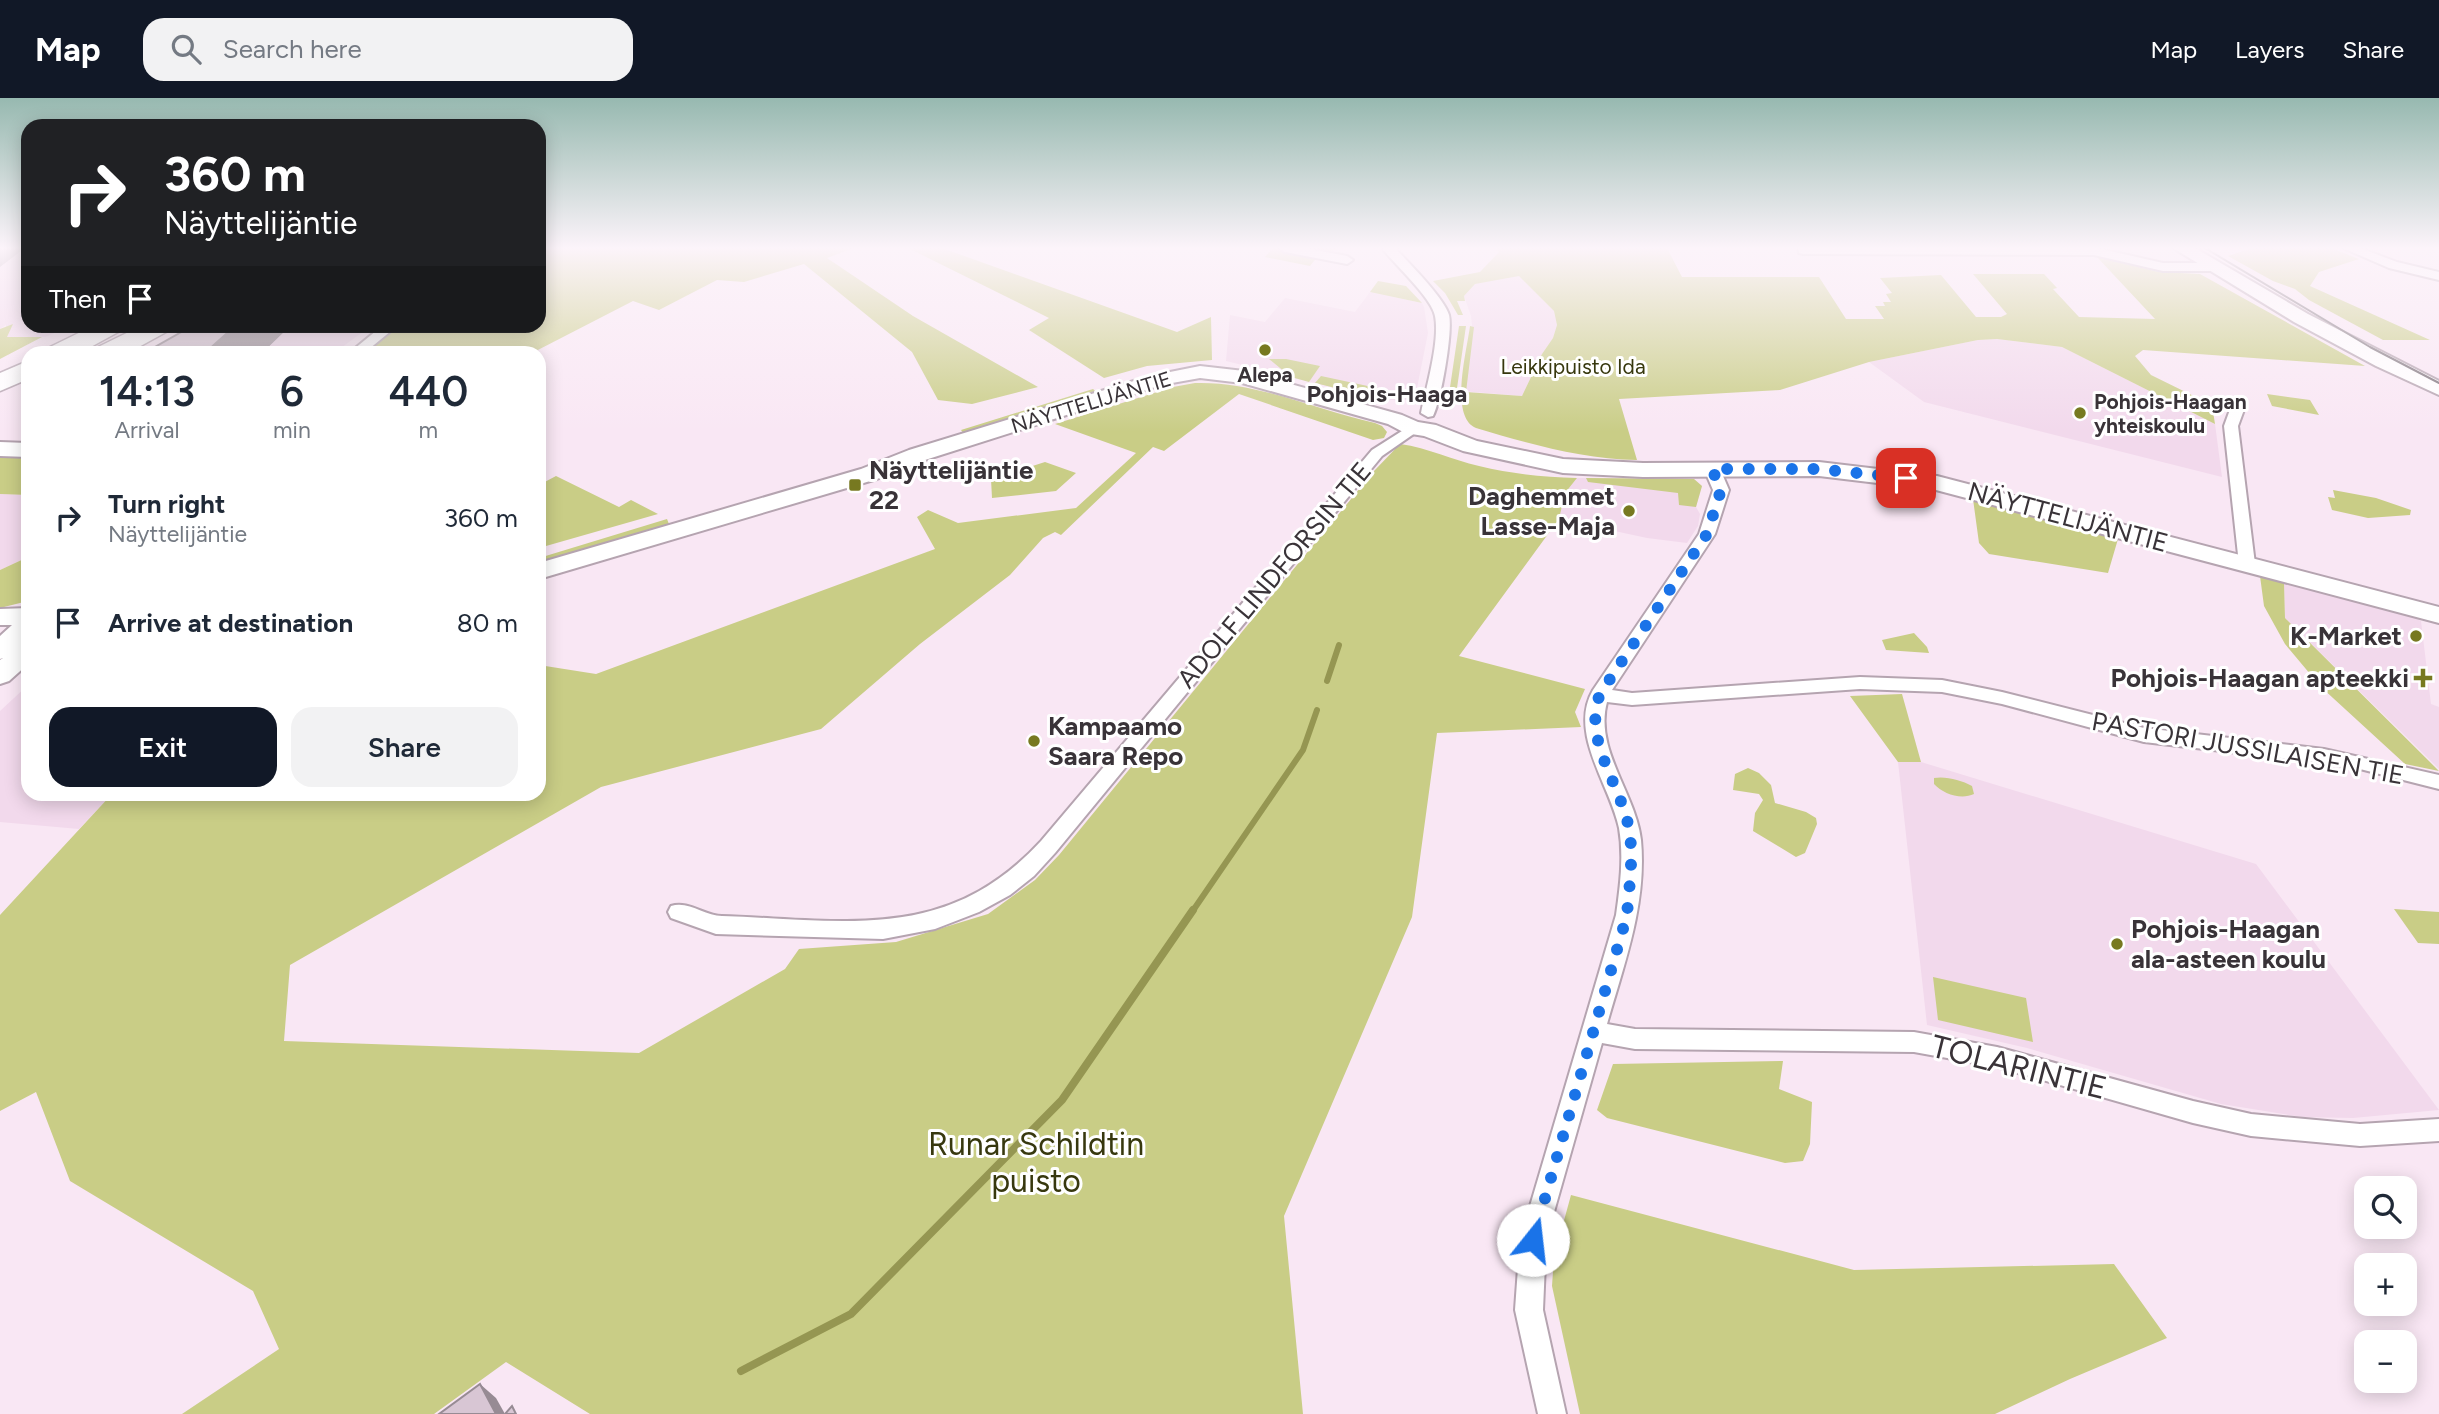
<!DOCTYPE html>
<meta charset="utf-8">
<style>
body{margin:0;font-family:Figtree,sans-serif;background:#f2f2f3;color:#1f2937;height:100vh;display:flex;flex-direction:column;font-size:26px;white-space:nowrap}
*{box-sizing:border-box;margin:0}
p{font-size:23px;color:#747a83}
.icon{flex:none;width:38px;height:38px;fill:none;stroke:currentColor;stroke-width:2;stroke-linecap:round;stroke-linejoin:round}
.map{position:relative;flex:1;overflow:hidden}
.side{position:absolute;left:21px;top:248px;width:525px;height:455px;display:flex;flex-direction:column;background:#fff;border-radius:21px;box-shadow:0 4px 18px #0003}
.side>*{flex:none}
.banner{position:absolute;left:21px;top:21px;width:525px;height:214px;border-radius:21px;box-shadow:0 4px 18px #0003;background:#202124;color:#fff;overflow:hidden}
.tools{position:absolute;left:2354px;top:1078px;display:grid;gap:14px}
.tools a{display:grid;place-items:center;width:63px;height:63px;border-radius:14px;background:#fff;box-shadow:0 4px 18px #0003;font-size:35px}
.pin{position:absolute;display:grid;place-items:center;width:60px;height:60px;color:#fff;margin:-30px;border-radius:14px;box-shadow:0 4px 10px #0006}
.me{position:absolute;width:77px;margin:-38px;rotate:16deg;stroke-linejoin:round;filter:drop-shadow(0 0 5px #0008)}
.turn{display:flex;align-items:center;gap:24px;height:147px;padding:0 28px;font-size:32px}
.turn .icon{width:91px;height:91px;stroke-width:2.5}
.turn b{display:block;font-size:49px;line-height:60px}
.then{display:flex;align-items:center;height:66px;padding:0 28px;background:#0003;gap:14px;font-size:26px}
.eta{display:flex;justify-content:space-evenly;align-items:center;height:119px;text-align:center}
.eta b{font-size:42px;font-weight:600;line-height:49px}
.cta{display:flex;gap:14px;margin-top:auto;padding:14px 28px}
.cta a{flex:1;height:80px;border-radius:21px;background:#111827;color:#fff;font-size:28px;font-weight:600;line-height:80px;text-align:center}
.cta a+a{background:#f2f2f3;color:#1f2937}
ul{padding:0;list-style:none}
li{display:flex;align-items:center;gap:21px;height:105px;padding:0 28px}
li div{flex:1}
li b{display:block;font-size:26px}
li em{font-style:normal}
header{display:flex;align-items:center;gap:42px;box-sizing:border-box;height:98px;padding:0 35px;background:#111827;color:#fff}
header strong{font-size:33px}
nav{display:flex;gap:38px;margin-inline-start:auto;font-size:24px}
.search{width:490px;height:63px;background:#f2f2f3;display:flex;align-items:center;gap:18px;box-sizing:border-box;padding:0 24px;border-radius:21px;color:#747a83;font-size:26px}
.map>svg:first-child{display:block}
.built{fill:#f2d9ec}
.green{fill:#c9cd86}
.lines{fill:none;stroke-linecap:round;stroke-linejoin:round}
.stream-far1{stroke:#959652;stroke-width:6}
.stream{stroke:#959652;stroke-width:8}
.street-casing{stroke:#b5a4b0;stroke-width:4}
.secondary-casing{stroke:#b5a4b0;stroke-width:4}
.highway-casing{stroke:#b5a4b0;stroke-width:3}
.street{fill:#fff;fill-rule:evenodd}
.secondary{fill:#fff;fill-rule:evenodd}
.highway{fill:#fff;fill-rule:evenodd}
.tram{stroke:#7e747c;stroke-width:2}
.wall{fill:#baaab6}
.shaded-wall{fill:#978b94}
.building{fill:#d8c6d4;stroke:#978b94;stroke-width:2}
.route{stroke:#1a73e8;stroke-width:12;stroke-dasharray:0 21.6}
.poi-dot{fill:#777920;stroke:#fff;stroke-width:2.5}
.labels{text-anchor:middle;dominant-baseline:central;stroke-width:6;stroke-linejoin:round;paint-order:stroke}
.far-park-label{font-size:21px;fill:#37380e;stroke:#fff}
.far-poi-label{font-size:21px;font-weight:bold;fill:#393338;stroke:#fff}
.far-street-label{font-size:21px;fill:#393338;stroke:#fff}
.far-quarter-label{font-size:24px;font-weight:bold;fill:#393338;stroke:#fff}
.poi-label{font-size:26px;font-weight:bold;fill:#393338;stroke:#fff;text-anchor:start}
.street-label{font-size:26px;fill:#393338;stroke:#fff}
.near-street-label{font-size:32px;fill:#393338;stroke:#fff}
.near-park-label{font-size:32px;fill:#37380e;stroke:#fff}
</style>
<header>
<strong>Map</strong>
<div class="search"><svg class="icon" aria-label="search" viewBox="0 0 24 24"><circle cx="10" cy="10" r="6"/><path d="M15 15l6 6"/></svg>Search here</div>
<nav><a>Map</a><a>Layers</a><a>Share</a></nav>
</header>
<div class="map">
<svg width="2439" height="1316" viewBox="0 0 2439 1316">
<rect width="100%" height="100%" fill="#f9e7f4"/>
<path class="built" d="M0,150h28v78h41l-23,11h-40v-12l-6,4z
M1519,177l35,36 3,14 -4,13 -11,16 -20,42 -60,-5 10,-66 -1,-9 -7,-20 11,-12z
M1370,194l52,11 2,4 4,26 -13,65 -15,3 -28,-4 -146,-36 4,-46 35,7 20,-24 70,14z
M210,228h161l-37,27 -170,1z
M1997,241l65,8 153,77 7,53 -298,-75 -55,-40 109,-22z
M1577,380l117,1 8,7 -6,21 4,7 -2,12 -11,17 -40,-5 -88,-19 6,-26z
M0,396l28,1v62l-28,13z
M2284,485l129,33 8,5 10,83 8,3v62l-154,-151z
M28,587v109l83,1 -32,34 -79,-7v-111z
M1898,664h23l335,102 183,246 -86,8 -51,-1 -81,-13 -194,-56 -100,-23z"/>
<path class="green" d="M539,150h315l-27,10 86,58 125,71 -66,17 -34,-4 -26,-48 -108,-88 -60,18 -27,-2 -58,30 -26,-9 -101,52 -169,1 36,-28h140z
M908,150h34l235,84 34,-15 1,43 -65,6 -43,12 -75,-48 20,-12z
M1273,150h66l-21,8 -8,10 -45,-9z
M1496,150h171l15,29h137l27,42h38l-9,-13h10l-2,-4h8l-5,-8 6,-1 -12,-15 61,-3 35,42h25l6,-3 -34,-40h71l13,14 -4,1 26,28 76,2 -58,-62 62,15 41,2 165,92 -222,-16 -8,6 16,19 61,30 3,19 -153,-77 -65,-8 -19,1 -109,22 -89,28 -161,9 18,61c-56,-1 -107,-16 -161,-32 -27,-11 -9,-78 -6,-102l4,1 -8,65 56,4 20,-42 11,-16 4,-13 -3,-14 -35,-35 -44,8 -11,12 1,5h-8l6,14h-5l-13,-22 -12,-12 47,-9 19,-20z
M2252,150h79l28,11 -40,13 -9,14 120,54h-47l-74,-40 -14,-11 -22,-8 -45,-25z
M1378,183l28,5 16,17 -52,-11z
M13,226l-6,13h35l-42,22v-30z
M1459,228h7l-11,76 -7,-1z
M1269,261h17l34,7 -11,16 -18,-5z
M1321,278l56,12 -5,9 -57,-14z
M1195,285c62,-2 120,27 180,40l7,3 5,6 -3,6 -11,2 -134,-46 -75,57 -11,-4 -92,88 -6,-3 -12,6 -33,37 -90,69 -99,85 -220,58 -311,178 -6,76 355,12 146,-84 14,-20 97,-7 92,-28 47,-34 24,-25 315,-384 26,-27c29,4 52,16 79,22 33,8 65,11 98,12l-12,15 -6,26 -100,137 126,33 -10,23 6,15 -144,6 -25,184 -128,299 19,198h-713l-84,-52 -72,52h-252l97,-65 -26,-58 -183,-110 -34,-89 -36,19v-196l111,-120 428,-1v-129l57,9 339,-125 -18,-32 11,-7 30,13 118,-15 60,-55 -81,-29 118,-37z
M1093,291l5,4 -134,41 -3,-4z
M2267,296l43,6 9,15 -47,-9z
M0,359l28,1v37l-28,-1z
M1045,364l31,11 -20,18 -64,7 -1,-19z
M556,378l63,31 12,-7 27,14 -119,34v-63z
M1586,380l108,1 8,7 -6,21 -17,-2 -1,-12 -90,-11z
M2333,392l43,8 35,12 -1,5 -42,3 -36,-8 -4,-13 7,1z
M1973,401l145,40 -10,34 -119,-19 -10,-11z
M667,421l2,5 -130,39v-5z
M28,459v44l-28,7v-38z
M2260,478l24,7 1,35 154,153 -34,-7 -84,-77 -36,-43 -21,-38z
M1914,535l13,14 2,6 -43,-3 -4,-10z
M1902,596l19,68h-23l-48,-66z
M1748,670l11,5 12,12 4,18 31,9 10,6 1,6 -12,29 -9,4 -43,-26 2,-18 8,-13 -4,-6 -26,-4 2,-16z
M1934,680c12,-2 27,2 38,8l2,8c-13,6 -31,0 -40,-10z
M2394,811l45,3v32l-21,-1z
M1933,879l93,21 7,44 -95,-22z
M1783,963l-4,28 33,13 -2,42 -7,17 -18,2 -178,-45 -10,-8 16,-46z
M1571,1097l283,75 260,-6 53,74 -97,41 -75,35h-415l-28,-128 2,-29z"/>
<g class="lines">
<path class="stream-far1" d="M1327,583l12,-36
M1192,814l111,-162 14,-40"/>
<path class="stream" d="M741,1273l110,-57 211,-214 131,-190"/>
<g class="street-casing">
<path id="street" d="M1279,150h25l43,8 6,4 -6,4 -62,-12z
M1382,150h13c13,14 49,50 54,67 4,16 -8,86 -16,101l-5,1 -7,-4c5,-25 19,-72 14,-97 -3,-18 -41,-52 -53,-68z
M1798,150h299l66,15h52l6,4 -6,4h-52l-69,-16 -291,-1 -4,-1z
M2343,150h17l37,14 42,10v8l-50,-12z
M382,228h15l-34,28h-15z
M2238,305l7,4 -7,19 17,138 -8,5 -8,-5 -15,-138 7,-19z
M1413,326l5,1 2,3 -2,3 -36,25 -327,397 -21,23 -24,19 -31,17 -44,17 -52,10 -167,-5 -45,-16 -3,-6 3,-6c17,-6 34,10 51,10 125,4 225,27 319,-75l331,-391z
M1712,366l8,5 9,21 -14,44 -103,156 20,3 228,-16 82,3 60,12 142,36 180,21 115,26v14l-79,-20 -36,-6 -180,-21 -142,-38 -60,-12 -82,-3 -228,16 -25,-3c-13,48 29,92 34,138 6,64 -17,124 -34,184l28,5 279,3 83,15 196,54 58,13 109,10 79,-5v22l-79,5 -109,-10 -58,-13 -196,-56 -83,-15 -279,-3 -33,-6 -56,197 -3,70 23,104h-28l-23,-104 5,-70 96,-325c4,-28 8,-58 3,-87 -9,-43 -51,-95 -26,-138l106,-156 14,-44 -9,-21z"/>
</g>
<g class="secondary-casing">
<path id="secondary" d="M2173,150h22l113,66 131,67v14l-63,-29 -82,-44z
M1200,268l44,5 158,44 16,7 18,3 41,16 86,18 80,4 176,-1 118,14 502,131v16l-503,-133 -117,-14 -176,1 -80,-4 -100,-22 -39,-15 -19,-3 -17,-9 -146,-41 -42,-5 -39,7 -236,75 -48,19 -338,100v-16l322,-94 48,-19 241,-74z
M0,344l28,1v14l-28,-1z
M28,510v30l-3,3 3,-1v24l-19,17 -9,3v-24l3,-2 -3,1v-23l12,-11h-12v-16z"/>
</g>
<g class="highway-casing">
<path id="highway" d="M93,228h31l-4,5 -42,23h-34l4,-6z
M141,228h31l-4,5 -42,23h-34l4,-6z
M28,263v18l-28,12v-18z"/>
</g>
<use href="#street" class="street"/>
<use href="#secondary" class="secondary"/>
<use href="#highway" class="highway"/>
<path class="tram" d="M2205,150l165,99 69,36"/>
</g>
<path class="wall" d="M290,228l-29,28h-102l-4,-7z"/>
<path class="shaded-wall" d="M0,150h25l-25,19z
M235,228h55l-29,28h-55v-2z
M480,1286l16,14 9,16h-9z"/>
<path class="building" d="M192,228h43l-29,26 -43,2 5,-5 -13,-2z
M480,1286l16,30h-57z
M512,1308l4,8h-11z"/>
<linearGradient id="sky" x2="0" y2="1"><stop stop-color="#97b9b0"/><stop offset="0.45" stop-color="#fcf4fa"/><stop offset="1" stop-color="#fcf4fa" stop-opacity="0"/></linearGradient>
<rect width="2439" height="334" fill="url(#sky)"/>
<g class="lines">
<path class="route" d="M1533,1142l94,-325c2,-28 7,-58 2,-86 -8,-45 -47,-89 -29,-135l107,-160 14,-44 -9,-21h107l87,9"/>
</g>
<g class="poi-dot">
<circle cx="1265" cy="252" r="7"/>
<circle cx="2080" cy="315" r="7"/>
<rect x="848" y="380" width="14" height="14" rx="3.5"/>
<circle cx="1629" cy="413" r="7"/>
<circle cx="2416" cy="538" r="7"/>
<path d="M2419.5 569.5h7v7h7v7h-7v7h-7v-7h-7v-7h7z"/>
<circle cx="1034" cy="643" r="7"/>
<circle cx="2117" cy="846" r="7"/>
</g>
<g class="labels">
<g class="far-park-label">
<text x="1573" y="268">Leikkipuisto Ida</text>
</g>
<g class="far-poi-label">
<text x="1265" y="276">Alepa</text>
<text x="2094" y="303" text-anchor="start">Pohjois-Haagan<tspan x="2094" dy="24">yhteiskoulu</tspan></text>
</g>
<g class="far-street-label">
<text transform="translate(1091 304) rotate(-17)">NÄYTTELIJÄNTIE</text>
</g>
<g class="far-quarter-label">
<text x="1387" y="295">Pohjois-Haaga</text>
</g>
<g class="poi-label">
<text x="869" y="372">Näyttelijäntie<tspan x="869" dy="30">22</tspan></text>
<text x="1615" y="398" text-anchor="end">Daghemmet<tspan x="1615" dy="30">Lasse-Maja</tspan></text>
<text x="2402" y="538" text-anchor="end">K-Market</text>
<text x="2409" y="580" text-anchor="end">Pohjois-Haagan apteekki</text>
<text x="1048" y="628">Kampaamo<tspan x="1048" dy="30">Saara Repo</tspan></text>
<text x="2131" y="831">Pohjois-Haagan<tspan x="2131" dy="30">ala-asteen koulu</tspan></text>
</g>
<g class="street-label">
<text transform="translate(2068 419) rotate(15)">NÄYTTELIJÄNTIE</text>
<text transform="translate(1274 477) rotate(-50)">ADOLF LINDFORSIN TIE</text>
<text transform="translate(2248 650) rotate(10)">PASTORI JUSSILAISEN TIE</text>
</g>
<g class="near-street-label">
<text transform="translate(2019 969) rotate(14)">TOLARINTIE</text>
</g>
<g class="near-park-label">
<text x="1036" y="1046">Runar Schildtin<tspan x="1036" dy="37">puisto</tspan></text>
</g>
</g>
</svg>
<div class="tools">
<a><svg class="icon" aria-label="search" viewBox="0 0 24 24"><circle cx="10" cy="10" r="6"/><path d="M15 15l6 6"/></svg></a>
<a>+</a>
<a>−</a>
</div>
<div class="pin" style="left:1906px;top:380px;background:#d93025"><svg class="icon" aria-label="arrive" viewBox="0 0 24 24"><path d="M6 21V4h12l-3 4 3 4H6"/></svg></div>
<svg class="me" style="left:1533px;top:1142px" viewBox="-20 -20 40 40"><circle r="19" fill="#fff"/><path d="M0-13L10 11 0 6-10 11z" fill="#1a73e8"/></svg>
<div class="banner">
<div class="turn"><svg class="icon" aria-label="right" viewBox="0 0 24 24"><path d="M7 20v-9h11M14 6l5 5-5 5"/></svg><div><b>360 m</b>Näyttelijäntie</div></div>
<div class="then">Then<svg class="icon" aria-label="arrive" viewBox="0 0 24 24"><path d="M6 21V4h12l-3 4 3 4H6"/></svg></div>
</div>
<section class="side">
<div class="eta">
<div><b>14:13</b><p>Arrival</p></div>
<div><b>6</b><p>min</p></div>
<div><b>440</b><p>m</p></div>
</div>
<ul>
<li><svg class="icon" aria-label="right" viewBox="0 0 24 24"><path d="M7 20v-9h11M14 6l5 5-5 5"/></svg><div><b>Turn right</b><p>Näyttelijäntie</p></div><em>360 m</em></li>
<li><svg class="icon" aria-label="arrive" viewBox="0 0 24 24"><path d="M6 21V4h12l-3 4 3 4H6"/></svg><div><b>Arrive at destination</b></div><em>80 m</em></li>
</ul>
<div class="cta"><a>Exit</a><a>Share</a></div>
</section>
</div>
